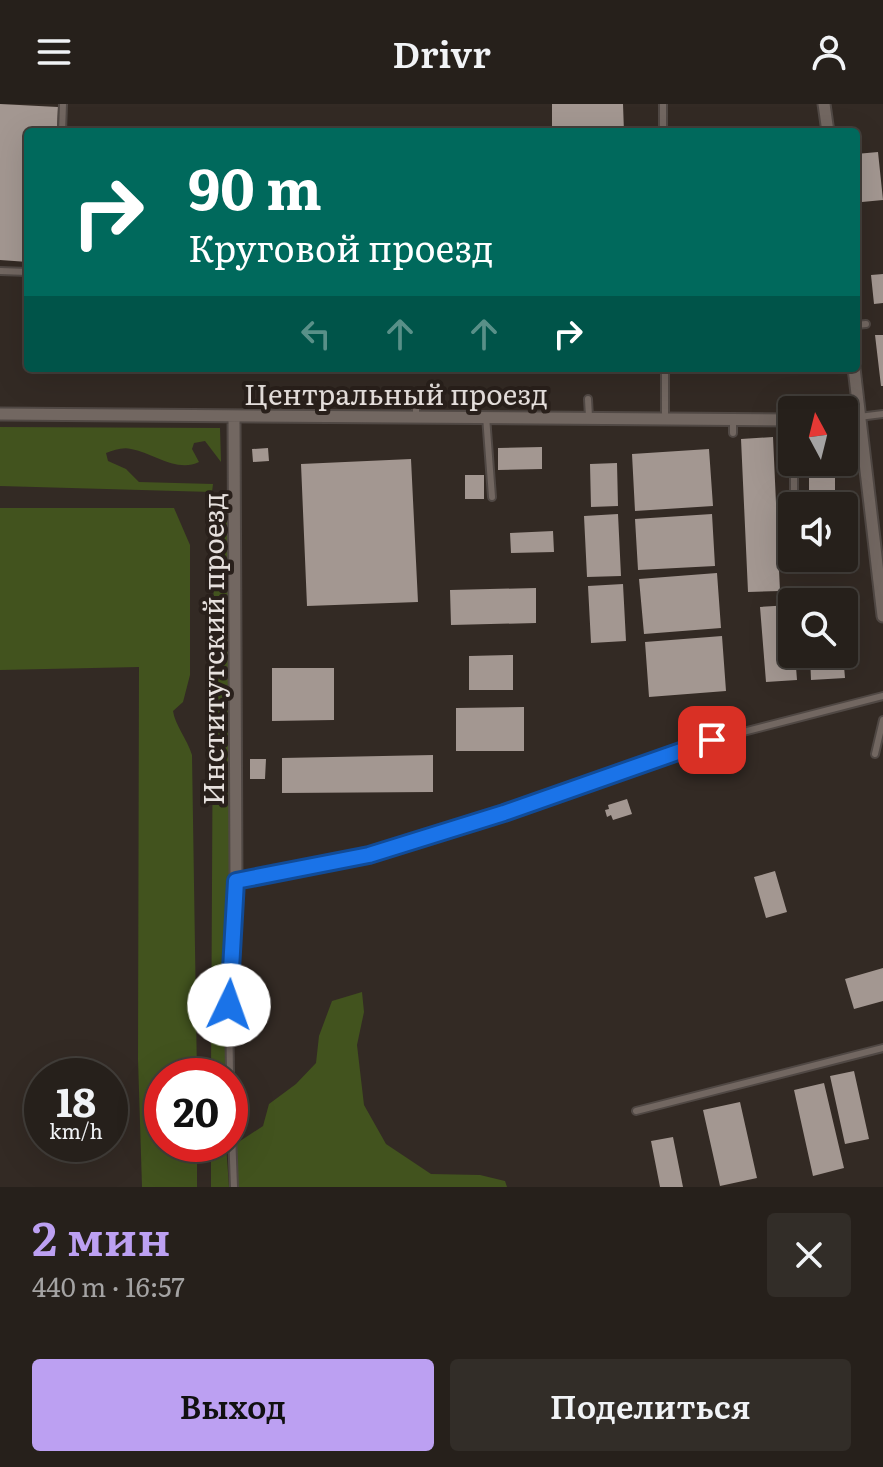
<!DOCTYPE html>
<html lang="ru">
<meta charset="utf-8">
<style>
body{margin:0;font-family:Literata,serif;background:#322d28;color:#f1f3f6;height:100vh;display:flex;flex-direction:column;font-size:30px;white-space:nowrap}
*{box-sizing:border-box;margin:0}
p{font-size:26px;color:#a4a3a3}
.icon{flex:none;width:44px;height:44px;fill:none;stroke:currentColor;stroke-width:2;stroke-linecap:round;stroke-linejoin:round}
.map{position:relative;height:1083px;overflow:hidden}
.panel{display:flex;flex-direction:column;background:#26201b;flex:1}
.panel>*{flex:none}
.top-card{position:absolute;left:24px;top:24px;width:836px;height:244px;border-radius:8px;box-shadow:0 8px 32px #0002,0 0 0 2px #423e3a;background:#00695c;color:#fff;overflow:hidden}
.needle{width:52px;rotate:353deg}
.fabs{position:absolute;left:778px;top:292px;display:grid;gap:16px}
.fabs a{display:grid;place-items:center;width:80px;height:80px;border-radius:8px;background:#26201b;box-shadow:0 8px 32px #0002,0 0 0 2px #423e3a;font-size:40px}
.speed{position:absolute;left:24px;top:954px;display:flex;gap:16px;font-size:40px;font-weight:700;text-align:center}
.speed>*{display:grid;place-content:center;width:104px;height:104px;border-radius:50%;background:#26201b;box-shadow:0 8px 32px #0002,0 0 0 2px #423e3a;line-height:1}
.speed small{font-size:20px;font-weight:400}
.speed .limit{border:12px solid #d22;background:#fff;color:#111}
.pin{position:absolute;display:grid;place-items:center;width:68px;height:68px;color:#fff;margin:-34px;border-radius:16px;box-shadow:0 4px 12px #0006}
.me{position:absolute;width:88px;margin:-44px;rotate:3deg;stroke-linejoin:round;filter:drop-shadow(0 0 6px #0008)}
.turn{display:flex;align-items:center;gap:28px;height:168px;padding:0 32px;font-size:36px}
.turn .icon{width:104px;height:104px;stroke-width:2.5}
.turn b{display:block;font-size:56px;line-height:68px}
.lanes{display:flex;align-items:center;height:76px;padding:0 32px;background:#0003;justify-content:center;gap:40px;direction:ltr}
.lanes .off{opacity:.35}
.round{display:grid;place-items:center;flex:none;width:84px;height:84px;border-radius:8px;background:#322d28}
.overview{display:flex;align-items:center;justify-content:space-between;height:136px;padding:0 32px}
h1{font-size:48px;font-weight:600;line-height:60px;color:#bca0f2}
.primary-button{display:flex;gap:16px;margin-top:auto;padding:16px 32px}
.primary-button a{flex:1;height:92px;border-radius:8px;background:#bca0f2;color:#111;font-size:32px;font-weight:600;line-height:92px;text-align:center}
.primary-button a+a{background:#322d28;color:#f1f3f6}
header{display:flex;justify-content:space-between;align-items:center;height:104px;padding:0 32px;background:#26201b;font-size:36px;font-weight:600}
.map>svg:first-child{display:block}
.green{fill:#42531e}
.building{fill:#a39791}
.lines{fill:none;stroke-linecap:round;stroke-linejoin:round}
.service-casing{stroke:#504844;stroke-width:10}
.minor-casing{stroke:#504844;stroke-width:15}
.service{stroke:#726761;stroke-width:6}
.minor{stroke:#726761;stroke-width:11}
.route-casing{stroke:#114b97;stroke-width:20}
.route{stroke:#1a73e8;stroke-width:14}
.labels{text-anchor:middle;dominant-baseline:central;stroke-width:8;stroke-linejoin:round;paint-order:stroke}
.street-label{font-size:28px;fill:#e6e0dd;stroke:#29201b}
</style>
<header><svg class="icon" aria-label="menu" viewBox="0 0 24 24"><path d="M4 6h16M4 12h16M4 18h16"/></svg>Drivr<svg class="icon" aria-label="person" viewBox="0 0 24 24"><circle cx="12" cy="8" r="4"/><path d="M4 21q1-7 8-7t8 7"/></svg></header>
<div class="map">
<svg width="883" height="1083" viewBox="0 0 883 1083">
<rect width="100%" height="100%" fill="#332a24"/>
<path class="green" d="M0,323l220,1 1,34 -16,-21 -11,2 -2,6 7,13c-22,11 -46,-9 -68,-13 -8,-2 -17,1 -25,4l2,8 18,8 13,13 74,2 -1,8 -212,-6z
M219,390h10l3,390 -7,104v88h-14l3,-578z
M0,404h174l16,37v130l-7,27 -10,9c2,14 14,28 19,44l5,321h-35v68h35v43h-55l-4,-128 1,-392 -139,3z
M362,888l2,20 -7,33 7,60 22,39 45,30 49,1 25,6 2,6h-271l-2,-42 29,-19 6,-22 27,-20 20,-21 3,-27 13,-35z
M211,1040h15l3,43h-18z"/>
<path class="building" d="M0,0l58,3 -1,25h-29v130l-28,-2z
M552,0h71l1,28h-72z
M878,48l5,48 -21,2 -6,-48z
M883,170v29l-9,1 -3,-29z
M875,231h8v51h-2z
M773,333l7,154 -32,1 -7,-153z
M542,343v22l-44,1v-22z
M268,344l1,13 -16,1 -1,-13z
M709,345l4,57 -78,5 -3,-57z
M411,355l7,143 -111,4 -6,-142z
M809,358h26v44h-26z
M617,359l1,43 -27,1 -1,-43z
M465,371h19v24h-19z
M618,410l3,62 -34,1 -3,-61z
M712,410l3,52 -77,4 -3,-51z
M553,427l1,21 -43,1 -1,-20z
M809,454h26v15l-26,-1z
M717,469l4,55 -77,6 -5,-55z
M623,480l3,57 -35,2 -3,-57z
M536,484v35l-85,2 -1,-35z
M791,501l1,49h3l2,26 -31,2 -6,-75z
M722,532l4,55 -77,6 -4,-55z
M810,550h33l2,24 -34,2z
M513,551v35h-44v-34z
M272,564h62v52l-62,1z
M524,603v44h-68v-43z
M433,651v37l-151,1v-35z
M250,655h16l-1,20h-15z
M627,695l5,15 -19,6 -2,-5 -4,2 -2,-7 4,-1 -1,-4z
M775,767l12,41 -21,6 -12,-41z
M883,864v33l-29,8 -9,-30z
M854,967l15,68 -24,5 -15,-68z
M824,979l20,85 -31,8 -19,-86z
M740,998l17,76 -37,8 -17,-76z
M673,1033l10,50h-23l-9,-46z"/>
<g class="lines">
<g class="service-casing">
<path id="service" d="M663,0v28
M62,28l1,-28
M0,167l28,1
M856,221l10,-1
M416,295v17
M588,295l1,18
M486,312l6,81
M859,313l24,-3
M665,314v-50
M733,329v-14
M794,402v-44
M795,454v9
M875,650l8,-34
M230,972l-1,-71 7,-124 133,-26 135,-42 208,-73 171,-44
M230,974l4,109
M636,1007l247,-63"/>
</g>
<g class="minor-casing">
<path id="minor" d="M824,0l4,28
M854,264l29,248
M0,310l792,6
M234,313l2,464"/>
</g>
<use href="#service" class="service"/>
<use href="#minor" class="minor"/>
</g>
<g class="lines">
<g class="route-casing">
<path id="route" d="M229,901l7,-124 133,-26 135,-42 208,-73"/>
</g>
<use href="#route" class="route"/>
</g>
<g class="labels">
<g class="street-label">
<text x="396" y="289">Центральный проезд</text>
<text transform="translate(212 545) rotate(-90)">Институтский проезд</text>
</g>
</g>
</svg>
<div class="fabs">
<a><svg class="needle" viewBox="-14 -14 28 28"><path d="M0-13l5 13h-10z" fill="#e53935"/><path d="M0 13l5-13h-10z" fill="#a4a3a3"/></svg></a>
<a><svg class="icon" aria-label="sound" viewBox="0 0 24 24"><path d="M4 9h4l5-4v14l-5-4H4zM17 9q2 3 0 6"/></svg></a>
<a><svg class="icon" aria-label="search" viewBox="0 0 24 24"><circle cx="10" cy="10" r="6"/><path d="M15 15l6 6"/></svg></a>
</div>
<div class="speed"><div>18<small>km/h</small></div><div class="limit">20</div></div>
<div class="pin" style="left:712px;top:636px;background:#d93025"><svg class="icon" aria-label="arrive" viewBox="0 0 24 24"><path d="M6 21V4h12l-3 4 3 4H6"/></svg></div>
<svg class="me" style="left:229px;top:901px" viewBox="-20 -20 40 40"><circle r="19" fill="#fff"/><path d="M0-13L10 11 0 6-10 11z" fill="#1a73e8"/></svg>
<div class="top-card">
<div class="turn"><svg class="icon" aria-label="right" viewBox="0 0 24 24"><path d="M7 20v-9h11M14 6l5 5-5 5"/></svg><div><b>90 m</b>Круговой проезд</div></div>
<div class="lanes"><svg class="icon off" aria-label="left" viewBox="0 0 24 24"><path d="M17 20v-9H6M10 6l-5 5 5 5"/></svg><svg class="icon off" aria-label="ahead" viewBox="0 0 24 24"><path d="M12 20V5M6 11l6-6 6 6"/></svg><svg class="icon off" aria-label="ahead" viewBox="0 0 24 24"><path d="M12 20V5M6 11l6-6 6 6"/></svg><svg class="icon" aria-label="right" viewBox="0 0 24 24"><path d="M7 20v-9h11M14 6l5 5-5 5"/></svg></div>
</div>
</div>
<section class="panel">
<div class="overview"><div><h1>2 мин</h1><p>440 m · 16:57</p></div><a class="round"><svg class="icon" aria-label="close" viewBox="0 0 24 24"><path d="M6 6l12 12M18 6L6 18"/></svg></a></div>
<div class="primary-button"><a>Выход</a><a>Поделиться</a></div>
</section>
